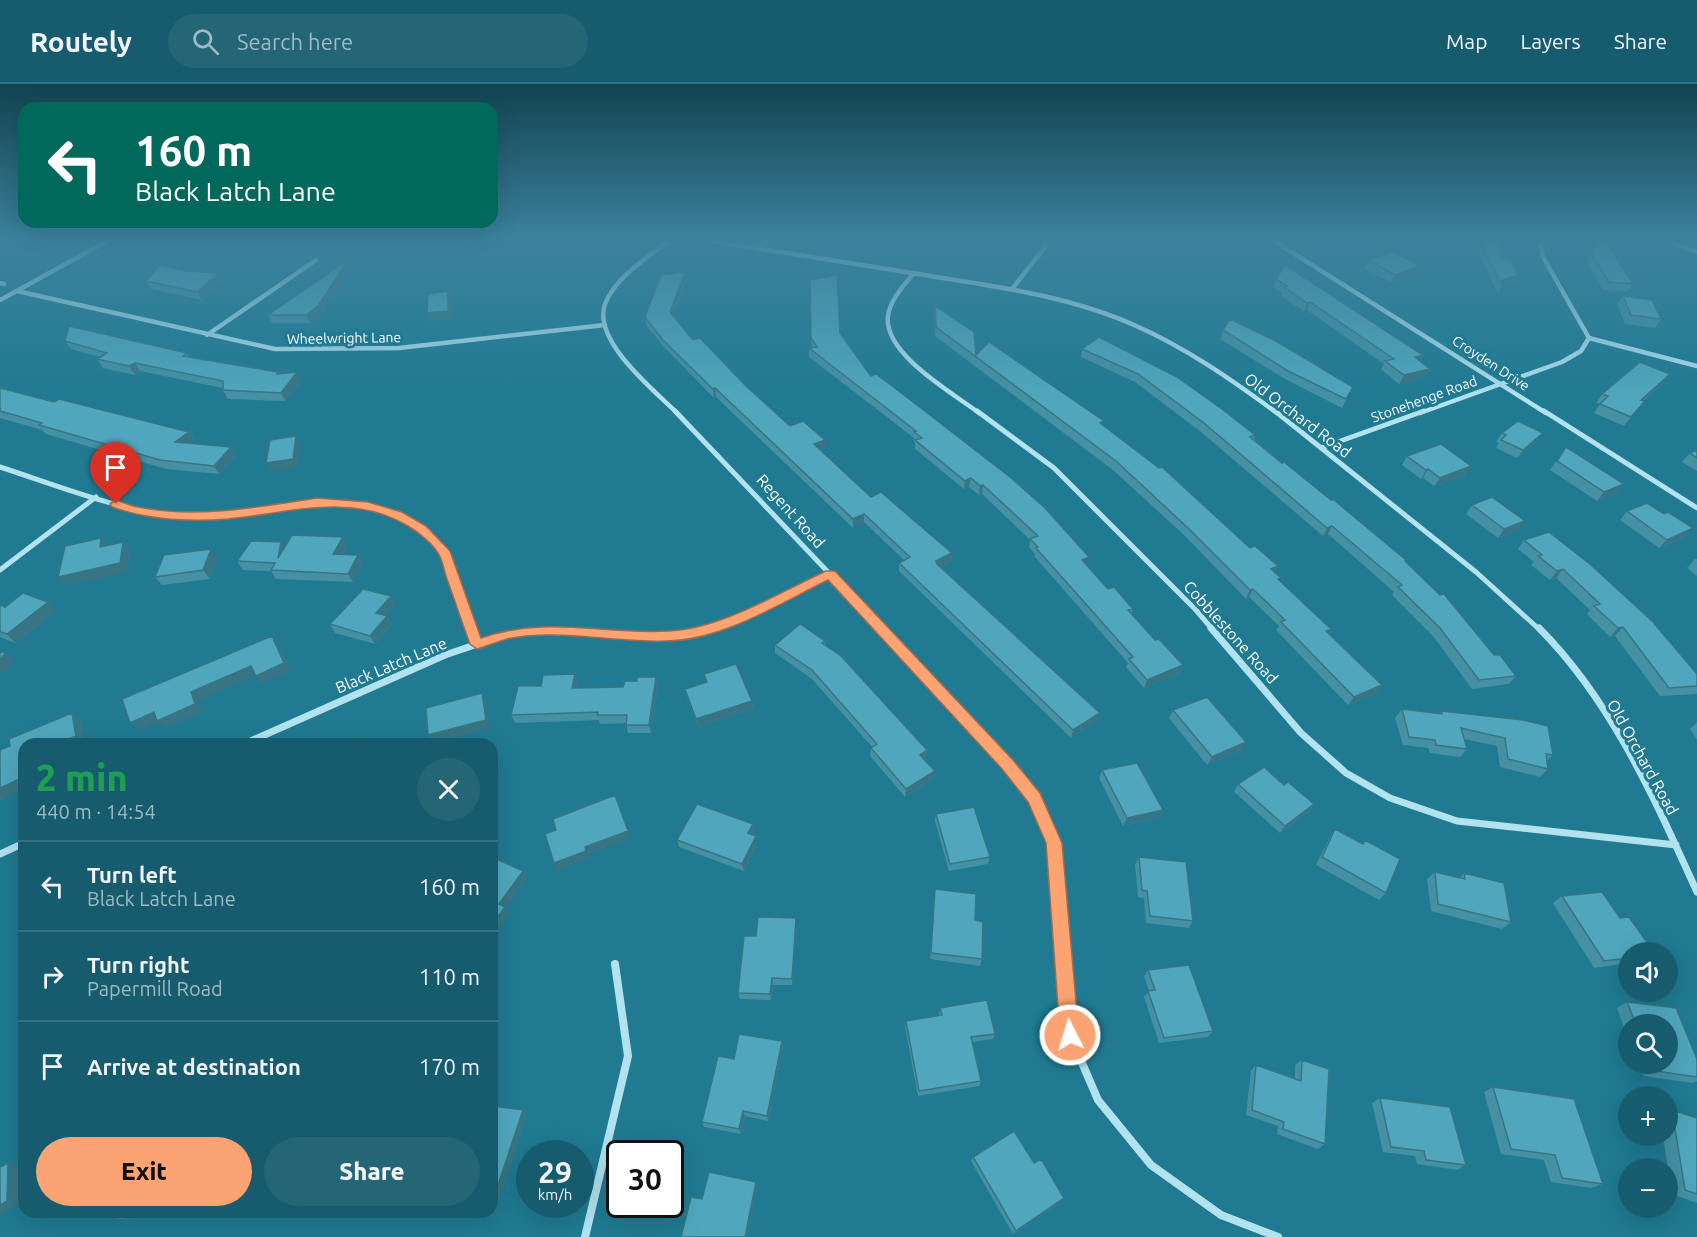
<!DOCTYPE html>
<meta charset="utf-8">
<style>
body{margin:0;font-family:Ubuntu,sans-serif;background:#246576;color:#f1f3f6;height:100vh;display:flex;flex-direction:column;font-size:22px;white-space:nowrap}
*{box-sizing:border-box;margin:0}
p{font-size:20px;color:#9ebac2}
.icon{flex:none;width:33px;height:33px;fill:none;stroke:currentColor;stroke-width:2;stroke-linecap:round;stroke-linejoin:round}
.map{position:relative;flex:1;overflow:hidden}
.side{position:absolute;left:18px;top:654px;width:480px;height:480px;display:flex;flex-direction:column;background:#175c6e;border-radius:18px;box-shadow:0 6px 24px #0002}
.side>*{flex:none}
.hud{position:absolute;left:18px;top:18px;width:480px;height:126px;border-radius:18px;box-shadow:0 6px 24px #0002;background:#00695c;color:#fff;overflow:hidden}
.buttons{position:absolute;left:1618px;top:858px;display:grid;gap:12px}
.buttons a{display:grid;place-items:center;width:60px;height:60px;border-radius:50%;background:#175c6e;box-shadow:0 6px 24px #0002;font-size:30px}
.speed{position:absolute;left:516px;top:1056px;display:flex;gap:12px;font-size:30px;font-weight:700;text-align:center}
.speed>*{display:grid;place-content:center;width:78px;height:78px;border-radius:50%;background:#175c6e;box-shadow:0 6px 24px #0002;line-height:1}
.speed small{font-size:15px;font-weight:400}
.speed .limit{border:3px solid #111;border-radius:9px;background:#fff;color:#111}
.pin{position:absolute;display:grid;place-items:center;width:51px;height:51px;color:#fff;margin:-62px -26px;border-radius:50% 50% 50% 0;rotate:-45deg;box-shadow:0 0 6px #0007}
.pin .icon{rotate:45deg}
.me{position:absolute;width:66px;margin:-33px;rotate:355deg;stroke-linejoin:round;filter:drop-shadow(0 0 4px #0008)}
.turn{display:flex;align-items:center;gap:21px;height:126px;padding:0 18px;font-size:27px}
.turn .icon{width:78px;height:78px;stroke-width:2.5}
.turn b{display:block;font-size:42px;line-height:51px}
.round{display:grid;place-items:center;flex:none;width:63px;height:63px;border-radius:32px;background:#246576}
.head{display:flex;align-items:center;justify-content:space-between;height:102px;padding:0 18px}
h1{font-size:36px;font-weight:800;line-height:45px;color:#1e9e55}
.primary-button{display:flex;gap:12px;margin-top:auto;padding:12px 18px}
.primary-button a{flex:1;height:69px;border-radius:36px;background:#fba372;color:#111;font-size:24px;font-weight:800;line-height:69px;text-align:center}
.primary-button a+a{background:#246576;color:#f1f3f6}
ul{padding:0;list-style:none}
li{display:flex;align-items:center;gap:18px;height:90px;padding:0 18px;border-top:2px solid #367181}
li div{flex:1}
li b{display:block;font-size:22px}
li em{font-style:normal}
header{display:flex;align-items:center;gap:36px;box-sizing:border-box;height:84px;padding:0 30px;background:#175c6e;border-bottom:2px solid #367181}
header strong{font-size:28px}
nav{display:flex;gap:33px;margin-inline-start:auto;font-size:21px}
.search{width:420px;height:54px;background:#246576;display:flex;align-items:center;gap:15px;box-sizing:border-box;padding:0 21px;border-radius:33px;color:#9ebac2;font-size:22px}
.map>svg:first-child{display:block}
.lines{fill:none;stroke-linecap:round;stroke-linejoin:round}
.stream{stroke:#a5e1ef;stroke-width:4.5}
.street-far3{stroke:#b1e2ee;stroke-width:4.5}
.street-far2{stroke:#b1e2ee;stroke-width:5}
.street-far1{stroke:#b1e2ee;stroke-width:7}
.street{stroke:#b1e2ee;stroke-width:8}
.wall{fill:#4590a3}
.shaded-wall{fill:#387584}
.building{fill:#50a7bd;stroke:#387584;stroke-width:1.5}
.route{fill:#fba372;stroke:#a36a4a;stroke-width:1.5}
.labels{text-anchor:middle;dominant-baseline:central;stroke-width:6;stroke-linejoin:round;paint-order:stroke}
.far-street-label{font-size:14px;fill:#fff;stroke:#1f7a92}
.street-label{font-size:16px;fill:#fff;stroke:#1f7a92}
</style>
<header>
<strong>Routely</strong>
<div class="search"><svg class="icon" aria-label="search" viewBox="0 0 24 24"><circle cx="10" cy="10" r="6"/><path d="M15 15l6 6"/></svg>Search here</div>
<nav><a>Map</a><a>Layers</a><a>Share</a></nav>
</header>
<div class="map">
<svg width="1697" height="1153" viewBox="0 0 1697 1153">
<rect width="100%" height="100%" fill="#1f7a92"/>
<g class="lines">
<path class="stream" d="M0,199l4,1"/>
<path class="street-far3" d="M671,155c-22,18 -55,37 -66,65 -13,37 49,86 72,109
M699,155c73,12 146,24 219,35 74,12 148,21 216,51 51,22 98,55 143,88
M1271,155l275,174
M1662,155l35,13
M761,165l7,-10
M914,189c-10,12 -24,27 -26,43 -5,38 65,77 91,97
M1012,205l33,-42v-8
M17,207l258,58 124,-1 206,-23
M0,216l111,-61
M207,251l109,-75
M1589,254l108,28
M1420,329l142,-51 19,-11 8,-13 -46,-81 -2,-12 4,-6"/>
<path class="street-far2" d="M675,327l208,219
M977,327l77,57 141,141 18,21
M1275,327l201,161 64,58
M1544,327l153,97
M1321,364l103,-37
M0,383c62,20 123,46 188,49 75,3 152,-35 223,7 11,6 27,17 34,29 12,24 18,53 27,78
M0,486l96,-73
M705,546l21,-7 104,-49"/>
<path class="street-far1" d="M471,544l6,16
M881,544l127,137 26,33 20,45 5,57
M1211,544l90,105 45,40 44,25 67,23 219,24
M1539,544c73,73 116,172 158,264
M244,660l201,-89 62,-21 30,-3 131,5 42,-8
M0,770l24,-11"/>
<path class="street" d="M1059,815l11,136 28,65 53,65 70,50 57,22
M585,1153l43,-181 -13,-92"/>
</g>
<path class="wall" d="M1084,154h28v6l-1,8 -26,-1z
M1470,154h30l1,21 17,16 -4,8 -13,4 -3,6 -21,-41 -6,-1z
M1594,154h10l29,46 -6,8 -24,-2 -17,-28z
M348,176l4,8 -30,46 -12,9h-38l-4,-8z
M1368,176l52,6 -3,9 -26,8 -27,-15z
M186,187l33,2 5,8 -22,19 -51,-11 -5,-8z
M685,188l1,9 -13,35 20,24 97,86 35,14v8l-5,2 51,47 81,56 -1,9 -10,5 159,146 -3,8 -26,17 -172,-167v-8l5,-3 -40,-38 -11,6 -137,-131 -2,1 -50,-51 -18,-22 -1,-8z
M1276,195l147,76 -3,6 10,8 -5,8 -26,7 -18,-15 3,-5 -77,-54 -3,1 -23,-15 1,-3 -9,-6z
M1623,212l38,23 -6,9 -30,-4 -8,-20z
M935,222l41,49 127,71 147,122 28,18 -3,7 4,7 49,53 48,61 -28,11 -72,-75 3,-4 -30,-29 -3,2 -61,-63 -72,-66 -178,-134 -1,-22z
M1223,246l130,57 -11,21 -57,-29 -65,-40z
M840,249l31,43 216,190 21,23 25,20 -2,5 24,26 28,25 -3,8 -36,15 -18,-21 2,-4 -94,-107 1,-2 -6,-7 1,-7 -48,-46 -3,1 -10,-8 -5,2 -49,-40v-7l-2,-2 1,-2 -105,-81v-9h3l-1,-10z
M1099,253l156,98 -1,4 28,24 124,97 -1,2 89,93 22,21 -7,8 -37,5 -39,-53 -41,-41 2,-3 -66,-58 -5,2 -122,-104 -66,-50 -54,-25 1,-8z
M65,257l122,12 2,4 89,15 1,2 22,7 -16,20 -57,-2 -5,-9v-2l-83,-17 -5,4 -32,-7 -6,-9 3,-2 -29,-8z
M1663,299l-20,18h2l-21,25 -30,-13 6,-9 -4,-1 6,-9z
M0,304l54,14 135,30 6,8 -5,3 46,13 -17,18 -53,-5 -120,-35 -4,-4 -42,-12z
M1502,349l35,8 -20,17 -21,-10 3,-5 -3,-1z
M1566,363l58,37 -7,9 -20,8 -47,-31z
M1697,366v21l-15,-9 8,-9z
M1407,372l59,19 -32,11 -11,-8 -2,1 -19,-14z
M1472,421l47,25 -21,8 -32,-24z
M1627,427l58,26 -26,11 -39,-28z
M1549,448l148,142v20l-37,2 -45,-60 -5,1 -23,-23 3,-4 -34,-32 -6,2 -19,-15 3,-3 -16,-13 6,-9z
M281,458l3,6 64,-2 -5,8 20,10 -10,18 -77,-3 -5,-8 -28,-1 -6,-9z
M217,474l-7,21 -48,6 -7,-8z
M1695,475h2v17l-10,-8z
M395,521l-9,10 6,9 -17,20 -40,-11 -5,-9z
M0,522l5,1 51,4 -41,32 -15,-6z
M825,557v4l102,105 -1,8 -1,1 10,12 -1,8 -29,18 -35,-41 1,-8 1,-1 -60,-68 -37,-26v-8z
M575,590l3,9 -1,5 46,-1 14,-6 19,-4 2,9 -7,47h-23l-2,-10 -26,1 -1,-4 -84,3 -4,-8 30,-29z
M704,590l48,27 1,8 -55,18 -11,-30 -2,-8 21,-7z
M1402,625l38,5 2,-3 111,44 -6,6 1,8 -8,8 -40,-10 -3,-21 -33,-7 3,10 -7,8 -30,-4 -2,-5 -25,-3 -8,-27z
M1173,626l69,40 -35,15 -38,-47z
M1697,638v18l-7,-11z
M1102,686l61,40 -4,7 -36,9 -24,-48z
M1238,700l46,1 30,19 -6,8 -28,21 -46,-41z
M936,730l54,43 -2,7 -39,7 -14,-50z
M1335,745l27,14 3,-3 21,53 -7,7 -63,-35 14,-28z
M754,747l-1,4 4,9 -13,27 -65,-24 -2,-7z
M1139,773l54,64 -4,7 -43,-5 -2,-25 -6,-1 -3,-32z
M1435,788l24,6 5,-5 47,49 -9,7 -71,-18 -4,-32z
M935,805l40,31 7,39 -2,7 -50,-7z
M1562,812l58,22 9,34v11l-35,5 -41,-65z
M796,834v6l-4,61h-19l-2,15 -31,-1 -2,-6 18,-57z
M1148,886l65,61 -5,6 -49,6 -15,-46 5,-6 -5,-15z
M1627,918l49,6 21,51v22l-5,2 -47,-7 -4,-3 -3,-9h30v-40h-39v17l-12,-33z
M940,924l55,26 -2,5 -21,3 9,39 -2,5 -61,10 -13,-69 1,-6 33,-5z
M782,957l1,6 -15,74 -23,-5 -4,18 -37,-7 -2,-5 32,-63z
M1302,976l23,84 -7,5 -41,-15 1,-8 -32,-11 5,-45 5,-5 39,13v-13z
M1493,1003l110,97 -12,4 -40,-6 -7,-22 -43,-6 -17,-62z
M1380,1014l86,67 -9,5 -40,-6 -2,-8 -32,-4 -11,-49z
M1672,1026l25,8v85l-25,-9 -9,-58h5v-25z
M973,1073l61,6 27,39 -48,32 -42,-73z
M78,1128h55l-4,8z"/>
<path class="shaded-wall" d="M348,176l4,8 -30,46 -12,9 -4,-8z
M1420,182l-3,9 -26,8 4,-8z
M685,188l1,9 -15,40 -1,-9z
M219,189l5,8 -22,19 -5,-8z
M1518,191l-4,8 -13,4 1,-7z
M448,207l3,9v19l-21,3 -3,-9z
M1310,218l-3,8 -3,1 3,-8z
M1423,271l-4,9 -4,-7z
M135,279l5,8 -5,4 -6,-9z
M1430,285l-5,8 -26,7 5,-9z
M297,288l4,9 -16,20 -4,-8z
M1670,290l-7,9 -29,25 7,-8z
M715,304l1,9 -2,1 -1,-9z
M1645,317l-6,9 -15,16 7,-9z
M189,348l6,8 -14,10 -6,-8z
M1543,349l-6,8 -20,17 6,-8z
M296,352l5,9 -3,23 -27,4 -5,-9z
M825,356v8l-11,5v-9z
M231,363l5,9 -17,18 -5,-8z
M1471,382l-5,9 -32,11 6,-8z
M1428,385l-5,9 -2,1 5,-9z
M971,394l-2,9 -5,2 1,-8z
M1624,400l-7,9 -20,8 7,-9z
M983,401l-1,9 -3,1 1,-9z
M864,430v8l-11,6v-9z
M1525,437l-6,9 -21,8 6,-9z
M1332,442l-4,8 -5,2 4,-8z
M1693,444l-8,9 -26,11 8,-8z
M343,453l5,9 -10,16 -5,-8z
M101,454l7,8 -8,1z
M123,458l7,9 -3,21 -61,14 -8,-9z
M281,458l5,9 -8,7z
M211,465l6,9 -7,21 -7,-9z
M952,469l-1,9 -16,8 1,-9z
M358,471l5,9 -10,18 -5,-8z
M1089,473l-2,9 -5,-6z
M1278,482l-4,9 -3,-6z
M1563,485l-7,9 -6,2 7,-9z
M1253,505l-4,8 -3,2 4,-9z
M391,512l4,9 -14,16 -5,-8z
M48,518l8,9 -41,32 -8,-9z
M387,532l5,8 -17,20 -5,-8z
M1623,543l-8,9 -5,1 8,-9z
M272,552l6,8 12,27 -28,13 -6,-8z
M6,569l9,9 -15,14v-17z
M1183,581l-3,8 -36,15 3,-8z
M251,582l7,9 -60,26 5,11 -38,17 -7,-7 -20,9 -8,-8 61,-31z
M575,590l3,9 -3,13 -3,-8z
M656,593l2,9 -7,47 -2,-8z
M1382,601l-6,9 -28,11 6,-8z
M482,609l4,9 4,26 -57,15 -5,-8z
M752,617l1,8 -55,18 -2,-8z
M72,629l9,9 4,22h-28z
M1100,629l-3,8 -26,17 2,-8z
M1246,658l-4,8 -35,15 5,-8z
M927,666l-1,8 -6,5v-8z
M935,687l-1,8 -29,18 1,-8z
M24,693v12l-24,11v-12z
M1314,720l-6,8 -28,21 5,-7z
M1163,726l-4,7 -36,9 4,-8z
M753,740l1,7 -4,10 -2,-8z
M628,747l2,7 -41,16 1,4 -32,13 -4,-8 31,-16z
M756,752l1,8 -13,27 -2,-7z
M523,787l4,7 -21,30 3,6 -17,24v-13l7,-21z
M796,834v6l-4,61v-6z
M772,894l1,7 -2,15 -1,-6z
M782,957l1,6 -15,74 -1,-5z
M523,1026l4,5 -32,99 -3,-2v-9z
M743,1027l2,5 -4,18 -2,-5z
M8,1079l13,4 -1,38 -20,9v-9z
M756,1098l2,4 -11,51h-2z
M1064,1114l-3,4 -48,32 3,-3z
M120,1128h13l-4,8 -12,-4z"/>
<path class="building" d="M1086,154h26v6l-25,-1z
M1474,154h26l1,21h9l8,16 -16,5v5l-21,-41 -6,-1z
M1596,154h8l29,46 -24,-2 -18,-29z
M1393,168l27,14 -25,9 -27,-15z
M348,176l-30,46 -12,9h-38z
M160,181l26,6 33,2 -22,19 -51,-11z
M1285,181l138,90 -8,2 15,12 -26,6 -19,-14 9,-2 -84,-57 -3,1 -23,-16 3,-1 -11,-7z
M685,188l-15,40 23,28 7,-2 45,47 45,41 13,-5 22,19 -11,4 57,53 10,-5 71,61 -16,8 1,3 163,149 -27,17 -174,-167 11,-6 -46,-43 -11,5 -138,-131 -2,1 -51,-50 -17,-22 16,-42z
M837,191l3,58 31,43 5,-2 15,11 119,92 35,31 44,49 -7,3 26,29 6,-2 19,22 -5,1 27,30 4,-1 24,26 -36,15 -18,-21 4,-2 -97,-109 2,-1 -8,-8 8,-3 -55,-51 -3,1 -9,-8 -6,3 -50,-41 7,-2 -8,-6 2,-1 -107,-83 8,-1 -6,-9 -1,-58z
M448,207v20l-21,2 1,-19z
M1623,212l29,4 9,19 -30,-4z
M935,222l39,26 2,23 13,-13 115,79 -4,2 59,45 3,-1 88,81 5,-2 23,20 -7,3 10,9 -3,1 53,50 -5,2 56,54 -28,12 -73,-75 4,-2 -32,-31 -3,1 -62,-62 -72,-67 -180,-134z
M1230,235l46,22 77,46 -7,12 -58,-28 -65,-41z
M69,242l118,27 -4,3 95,16 -1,2 20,-2 -16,21 -58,-3v-9l-88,-18 -6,3 -32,-7 10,-6 -42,-12z
M1099,253l78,40 45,32 33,26 -5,2 32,26 2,-1 47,38h3l72,60 -1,1 35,34 4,-1 50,61h6l16,21 -37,4 -39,-52 -42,-41 4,-2 -70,-59 -5,2 -123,-105 -66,-49 -56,-25z
M1640,278l30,12 -29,26 4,1 -14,16 -31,-13 8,-8 -6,-2z
M0,304l54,14 5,-3 130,33 -14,10 56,5 -17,19 -54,-6 -121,-35 3,-2 -42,-12z
M1518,337l25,12 -20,17 -22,-10 5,-5 -4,-2z
M296,352l-3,23 -27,4 4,-23z
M1441,360l30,22 -31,12 -12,-9 -2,1 -19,-14z
M1566,363l58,37 -20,8 -47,-31z
M1697,366v8l-7,-5z
M1492,413l33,24 -21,8 -32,-24z
M1647,419l17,11 4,-2 25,16 -26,12 -40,-29z
M1549,448l42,33 62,57 44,52v12l-28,2 -46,-61 -5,1 -24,-22 6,-2 -37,-35 -6,2 -19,-15 4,-1 -18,-15z
M292,451l51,2 -10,17 25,1 -10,19 -77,-4 4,-7 -38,-2 14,-20 30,1 -3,16z
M101,454l-1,9 23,-5 -3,21 -62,14 7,-31z
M211,465l-8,21 -48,7 9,-22z
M363,505l28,7 -15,17 11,3 -17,20 -40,-12z
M23,509l25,9 -41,32 -7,-2v-26l1,-1 4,2z
M800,540l25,17 -3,2 19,13 86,94 -7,5 15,16 -29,18 -35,-41 6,-4 -65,-74 -37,-25z
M272,552l12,27 -28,13 -5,-10 -60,26 4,12 -38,17 -3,-9 -24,11 -8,-24z
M0,568l6,1 -6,6z
M736,580l16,37 -56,18 -11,-30 22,-7 -3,-8z
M575,590l-3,14 51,-1 2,-6h12v-4h19l-7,48h-23l1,-10h-30l1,-3 -87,3 7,-29h23l2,-11z
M482,609l4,27 -58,15 -2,-27z
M1207,613l39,45 -34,15 -39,-47z
M1402,625l40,5v-3l81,9 25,6 5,29 -7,-1 2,15 -40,-10 -3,-21 -44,-10 6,21 -31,-4 -1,-5 -26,-3z
M72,629l4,23 -19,8h-33v33l-24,11v-38l10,-4 -1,-7z
M356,653l4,7h-18z
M389,656l2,4h-10z
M1137,679l26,47 -36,8 -25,-48z
M1264,683l20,18 4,-3 26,22 -29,22 -47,-42z
M615,711l13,36 -43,16 1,4 -32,12 -9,-29 11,-4 -3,-11z
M697,720l56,20 -5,9 8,3 -14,28 -65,-24z
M974,723l16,50 -40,7 -14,-50z
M1335,745l28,15 2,-4 35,19 -14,34 -64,-36z
M492,773l31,14 -24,33 6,3 -13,18z
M1139,773l47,5 7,59 -43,-5 -3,-25 -5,-1z
M1435,788l30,7 -1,-6 40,10 7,39 -73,-18z
M935,805l41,5 -1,26 8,2 -1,37 -51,-6z
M1602,808l18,26 9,-1 25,35h-25v6l-25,3 -42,-65z
M758,833l38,1 -4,61 -20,-1 -2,16 -32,-1 6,-57h12z
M1189,881l24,66 -49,7 -16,-47 7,-1 -7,-20z
M987,916l8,34 -24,3 10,44 -62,10 -13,-70 36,-6 -2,-7z
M1627,918l49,6 21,51v18l-41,-6 -3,-4 -2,-3h17v-40h-32z
M739,950l43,7 -15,75 -24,-5 -4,18 -37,-7 16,-66 16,3z
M1302,976l27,9 -4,75 -42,-15 1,-7 -32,-12 4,-45 45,16z
M1493,1003l81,12 29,85 -41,-6 -7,-23 -44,-6z
M1380,1014l70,9 16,58 -40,-5 -2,-9 -33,-4z
M492,1022l31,4 -31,93z
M1672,1026l25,8v76l-12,-4z
M1014,1047l20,32 7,-4 23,39 -48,33 -43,-74z
M8,1079l-1,38 -7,4v-38z
M709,1088l47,10 -11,55h-64l10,-40 11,2z
M90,1128h30l-3,4z"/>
<linearGradient id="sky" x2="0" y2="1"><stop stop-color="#114350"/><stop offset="0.49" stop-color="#3c829d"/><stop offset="1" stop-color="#3c829d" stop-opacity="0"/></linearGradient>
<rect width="1697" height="316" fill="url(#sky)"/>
<path class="route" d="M317,414l51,4 34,10 24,14 24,25 31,87c66,-23 121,-3 187,-7 53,-2 110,-38 158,-60h9l178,189 27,33 22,50 17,192 -3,7 -6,3 -7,-3 -3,-7 -14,-192 -18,-41 -26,-33 -174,-189c-49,24 -105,60 -161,61 -48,2 -115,-13 -160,-2 -10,3 -20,7 -30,10l-7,-5c-8,-21 -15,-43 -23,-65 -3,-8 -4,-18 -9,-26 -6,-10 -20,-21 -30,-27 -57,-34 -118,-13 -179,-7 -39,3 -81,1 -117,-12l-2,-3 6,-4c7,2 14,6 22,7 59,12 120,0 179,-9z"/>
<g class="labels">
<g class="far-street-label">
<text transform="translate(344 254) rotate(-1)">Wheelwright Lane</text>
<text transform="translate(1491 279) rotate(33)">Croyden Drive</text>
<text transform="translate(1424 315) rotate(-20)">Stonehenge Road</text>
</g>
<g class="street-label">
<text transform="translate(1298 331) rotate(37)">Old Orchard Road</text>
<text transform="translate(791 427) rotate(48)">Regent Road</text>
<text transform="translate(1231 548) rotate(48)">Cobblestone Road</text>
<text transform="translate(391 581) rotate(-23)">Black Latch Lane</text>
<text transform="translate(1643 673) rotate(61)">Old Orchard Road</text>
</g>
</g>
</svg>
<div class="buttons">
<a><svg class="icon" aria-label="sound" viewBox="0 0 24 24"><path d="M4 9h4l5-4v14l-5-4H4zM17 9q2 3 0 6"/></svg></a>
<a><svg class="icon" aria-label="search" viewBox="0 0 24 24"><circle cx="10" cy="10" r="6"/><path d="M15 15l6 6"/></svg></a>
<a>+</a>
<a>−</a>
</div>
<div class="speed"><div>29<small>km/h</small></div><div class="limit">30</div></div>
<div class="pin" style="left:116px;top:420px;background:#d93025"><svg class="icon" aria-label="arrive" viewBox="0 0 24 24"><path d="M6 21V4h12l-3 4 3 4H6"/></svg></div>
<svg class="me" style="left:1070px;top:951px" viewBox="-20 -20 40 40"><circle r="17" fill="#fba372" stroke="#fff" stroke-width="3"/><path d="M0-11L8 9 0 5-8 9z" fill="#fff"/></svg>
<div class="hud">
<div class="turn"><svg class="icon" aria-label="left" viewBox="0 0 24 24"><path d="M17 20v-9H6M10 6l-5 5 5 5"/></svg><div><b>160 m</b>Black Latch Lane</div></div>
</div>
<section class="side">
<div class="head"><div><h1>2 min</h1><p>440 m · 14:54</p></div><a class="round"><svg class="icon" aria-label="close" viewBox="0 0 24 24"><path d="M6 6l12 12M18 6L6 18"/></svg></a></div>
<ul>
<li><svg class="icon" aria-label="left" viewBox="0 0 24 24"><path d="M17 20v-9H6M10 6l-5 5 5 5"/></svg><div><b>Turn left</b><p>Black Latch Lane</p></div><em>160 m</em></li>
<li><svg class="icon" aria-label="right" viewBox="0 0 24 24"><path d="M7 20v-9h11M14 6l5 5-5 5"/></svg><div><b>Turn right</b><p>Papermill Road</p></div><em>110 m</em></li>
<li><svg class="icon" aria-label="arrive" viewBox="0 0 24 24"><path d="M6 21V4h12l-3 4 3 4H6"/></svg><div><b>Arrive at destination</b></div><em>170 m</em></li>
</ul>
<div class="primary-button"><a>Exit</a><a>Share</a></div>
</section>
</div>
